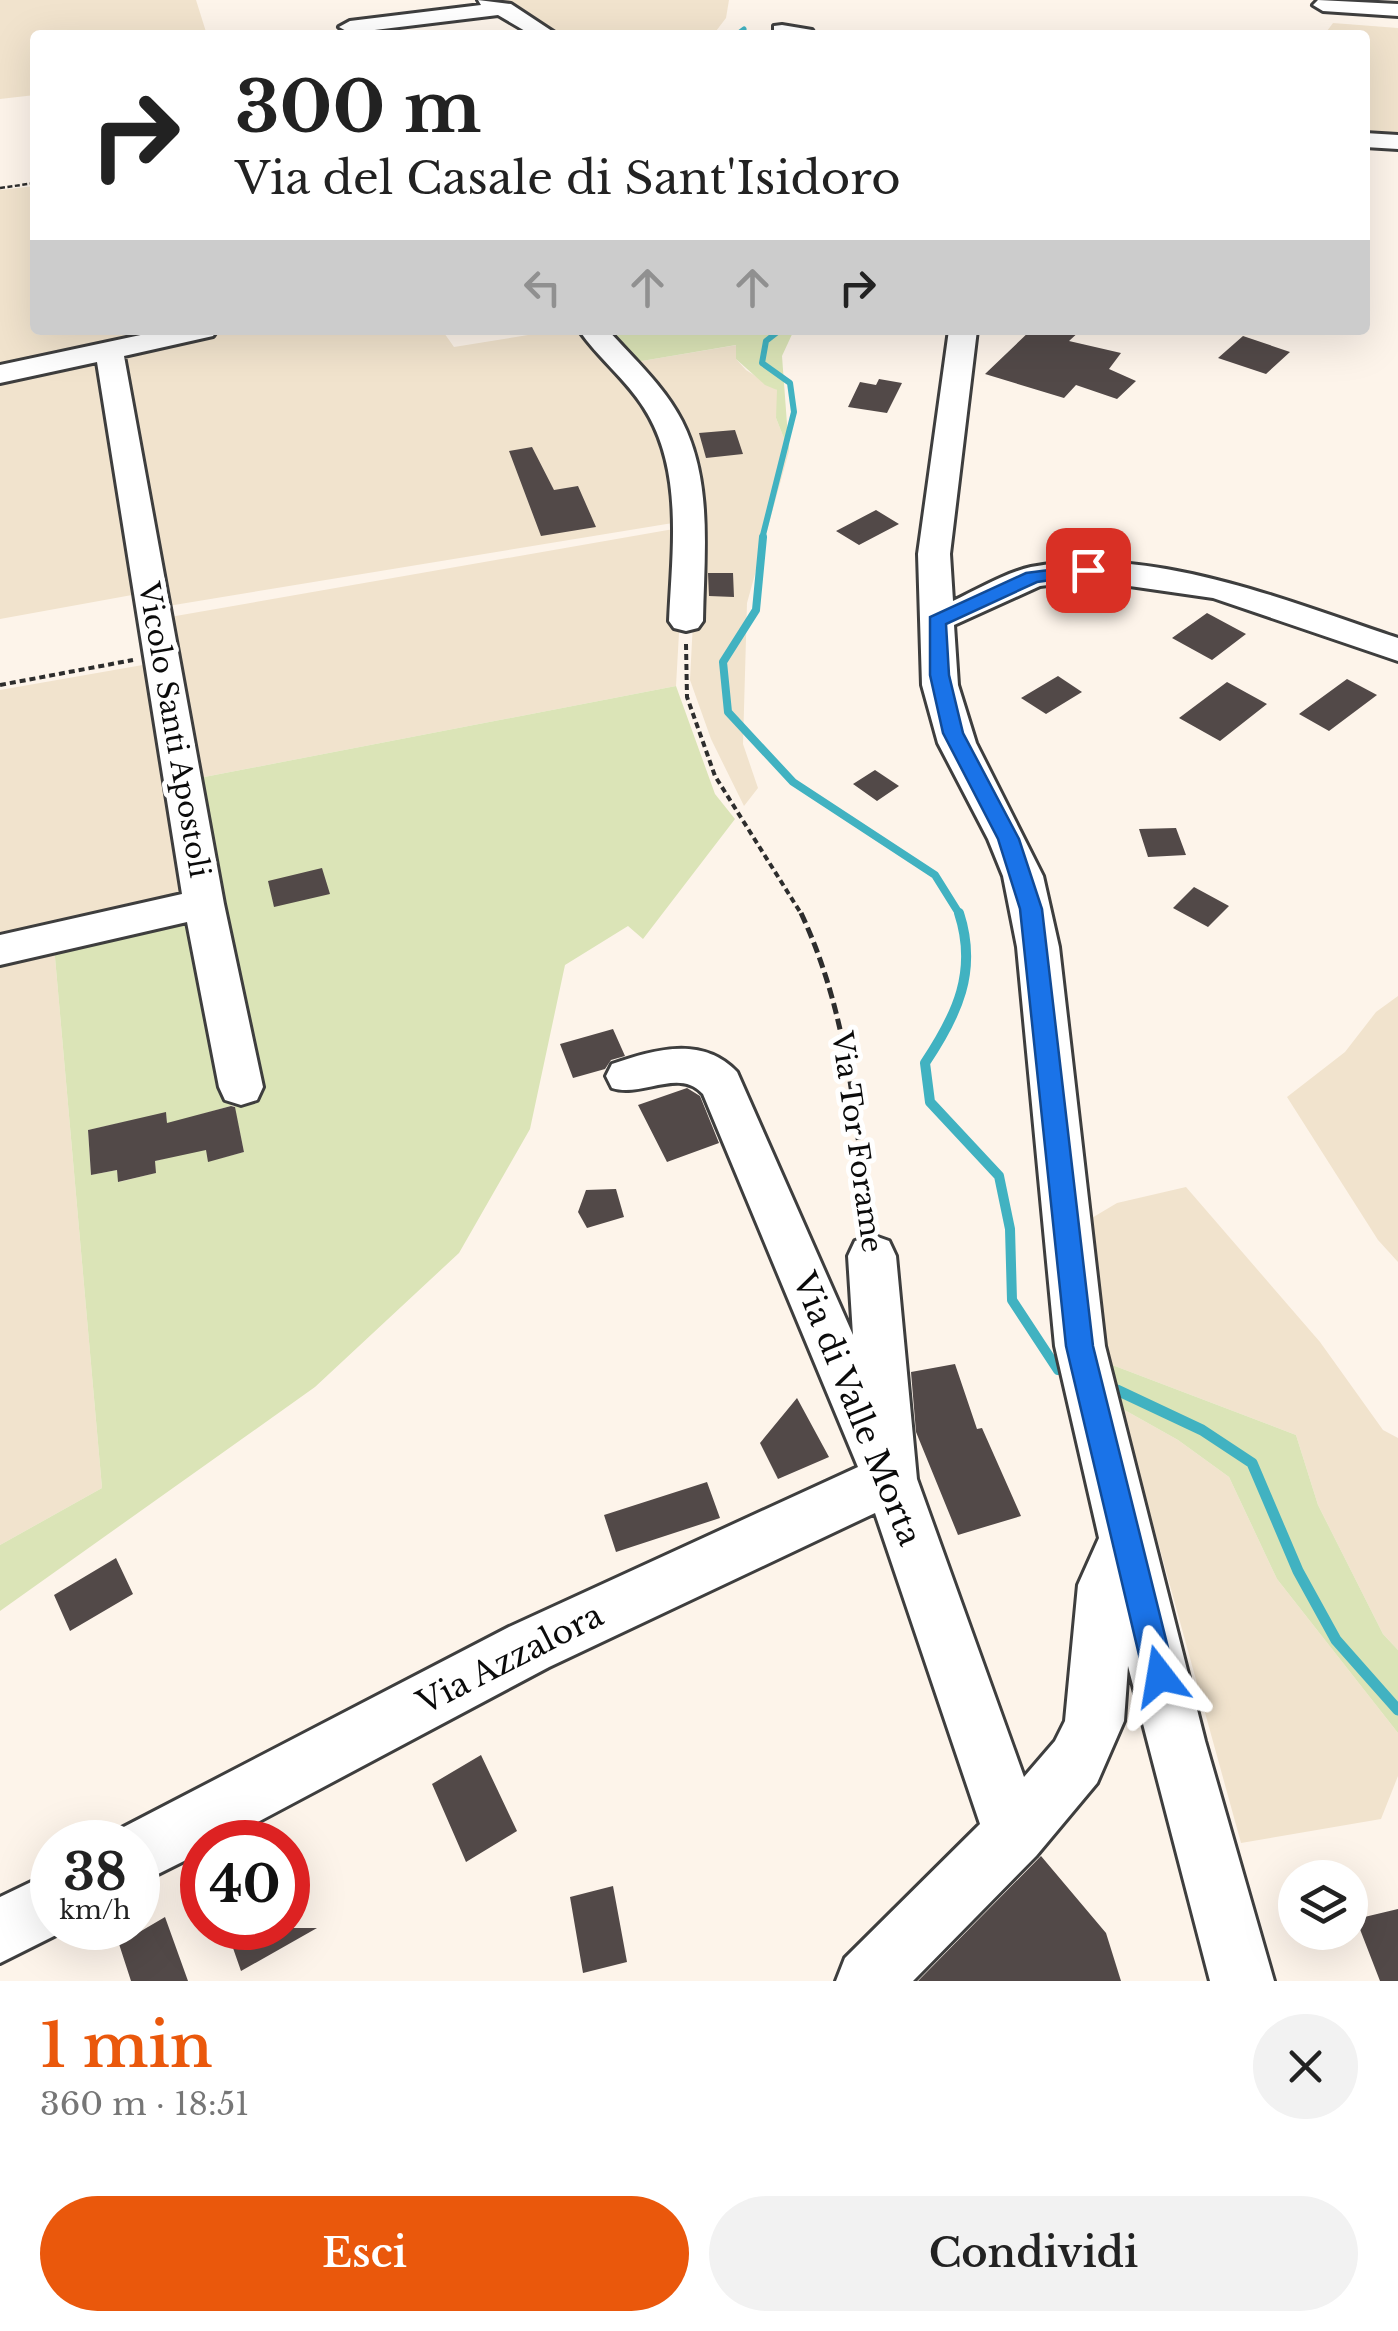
<!DOCTYPE html>
<html lang="it">
<meta charset="utf-8">
<style>
body{margin:0;font-family:"Libre Baskerville",serif;background:#f2f2f2;color:#222;height:100vh;display:flex;flex-direction:column;font-size:38px;white-space:nowrap}
*{box-sizing:border-box;margin:0}
p{font-size:32px;color:#767676}
.icon{flex:none;width:55px;height:55px;fill:none;stroke:currentColor;stroke-width:2;stroke-linecap:round;stroke-linejoin:round}
.map{position:relative;height:1981px;overflow:hidden}
.side{display:flex;flex-direction:column;background:#fff;flex:1}
.side>*{flex:none}
.hud{position:absolute;left:30px;top:30px;width:1340px;height:305px;border-radius:10px;box-shadow:0 10px 40px #0002;background:#fff;color:#222;overflow:hidden}
.fabs{position:absolute;left:1278px;top:1860px;display:grid;gap:20px}
.fabs a{display:grid;place-items:center;width:90px;height:90px;border-radius:50%;background:#fff;box-shadow:0 10px 40px #0002;font-size:50px}
.speed{position:absolute;left:30px;top:1820px;display:flex;gap:20px;font-size:50px;font-weight:700;text-align:center}
.speed>*{display:grid;place-content:center;width:130px;height:130px;border-radius:50%;background:#fff;box-shadow:0 10px 40px #0002;line-height:1}
.speed small{font-size:25px;font-weight:400}
.speed .limit{border:15px solid #d22;background:#fff;color:#111}
.pin{position:absolute;display:grid;place-items:center;width:85px;height:85px;color:#fff;margin:-42px;border-radius:20px;box-shadow:0 5px 15px #0006}
.me{position:absolute;width:110px;margin:-55px;rotate:346deg;stroke-linejoin:round;filter:drop-shadow(0 0 8px #0008)}
.turn{display:flex;align-items:center;gap:35px;height:210px;padding:0 40px;font-size:45px}
.turn .icon{width:130px;height:130px;stroke-width:2.5}
.turn b{display:block;font-size:70px;line-height:85px}
.lanes{display:flex;align-items:center;height:95px;padding:0 40px;background:#0003;justify-content:center;gap:50px;direction:ltr}
.lanes .off{opacity:.35}
.round{display:grid;place-items:center;flex:none;width:105px;height:105px;border-radius:52px;background:#f2f2f2}
.summary{display:flex;align-items:center;justify-content:space-between;height:170px;padding:0 40px}
h1{font-size:60px;font-weight:600;line-height:75px;color:#ea580c}
.action{display:flex;gap:20px;margin-top:auto;padding:20px 40px}
.action a{flex:1;height:115px;border-radius:60px;background:#ea580c;color:#fff;font-size:40px;font-weight:600;line-height:115px;text-align:center}
.action a+a{background:#f2f2f2;color:#222}
.map>svg:first-child{display:block}
.farmland{fill:#f1e3cd}
.green{fill:#dbe4b7;fill-rule:evenodd}
.lines{fill:none;stroke-linecap:round;stroke-linejoin:round}
.stream-far4{stroke:#41b2c1;stroke-width:5}
.stream-far3{stroke:#41b2c1;stroke-width:6}
.stream-far2{stroke:#41b2c1;stroke-width:8}
.stream-far1{stroke:#41b2c1;stroke-width:10}
.stream{stroke:#41b2c1;stroke-width:11}
.building{fill:#524948}
.minor-casing{stroke:#3e3e3e;stroke-width:6}
.path-far2{stroke:#2d2d2d;stroke-width:2.5;stroke-dasharray:5 2.5;stroke-linecap:butt}
.path-far1{stroke:#2d2d2d;stroke-width:4;stroke-dasharray:6 4;stroke-linecap:butt}
.path{stroke:#2d2d2d;stroke-width:5;stroke-dasharray:11 5;stroke-linecap:butt}
.minor{fill:#fff;fill-rule:evenodd}
.route{fill:#1a73e8;stroke:#114b97;stroke-width:2.5}
.labels{text-anchor:middle;dominant-baseline:central;stroke-width:10;stroke-linejoin:round;paint-order:stroke}
.street-label{font-size:28px;fill:#0b0b0b;stroke:#fff}
.near-street-label{font-size:32px;fill:#0b0b0b;stroke:#fff}
</style>
<div class="map">
<svg width="1398" height="1981" viewBox="0 0 1398 1981">
<rect width="100%" height="100%" fill="#fdf4ea"/>
<path class="farmland" d="M0,0h196l11,35h-172v60l-35,4z
M493,0h236l-3,18 -13,17h-159z
M1333,23l65,5v109l-33,-1v-101h-41z
M35,186v144h150l-185,40v-180z
M232,330h210l12,17 105,-17h26l64,72 36,119 -517,85 -46,-254z
M737,345l-1,14 10,11 31,20 3,7 -4,21 13,33 -42,152 -4,141 15,44 -14,18 -33,-67 -21,-59 9,-174 -69,-143z
M109,358l34,235 -143,26v-238z
M685,527l-9,159 -482,93 -24,-162z
M154,663l35,219 -16,22 -173,37v-251z
M54,946l48,542 -102,57v-587z
M1398,996v266l-20,-22 -91,-143 58,-45 31,-40z
M1186,1187l134,155 63,88 15,8v212l-15,-16 -65,-129 -22,-70 -189,-72 -27,-138 37,-22z
M1121,1408l57,32 51,37 48,102 121,154v43l-17,43 -140,24z"/>
<path class="green" d="M652,330h142l-12,26 7,95 -13,-33 1,-28 -12,-5 -29,-26v-14l-106,18 -24,-26z
M676,686l39,108 20,25 -92,120 -15,-13 -63,39 -35,164 -71,124 -144,134 -315,224v-66l102,-57 -48,-542 166,-38 -26,-129zM234,1105l10,47 -35,9 -10,-46zM166,1113l4,44 -15,4v12l-36,9 -2,-12 -26,5 -3,-45z
M1107,1363l189,72 22,70 65,129 15,16v83l-121,-154 -48,-102 -51,-37 -57,-32z"/>
<g class="lines">
<path class="stream-far4" d="M736,35l8,-6"/>
<path class="stream-far3" d="M762,539l32,-127 -4,-29 -28,-20 4,-22 14,-11"/>
<path class="stream-far2" d="M763,537l-7,73 -33,52 5,50 65,70 142,93 25,40"/>
<path class="stream-far1" d="M959,913c19,58 -2,102 -34,150l5,39 69,74 11,53 2,71 46,70"/>
<path class="stream" d="M1117,1390l85,40 50,33 46,108 38,69 62,70"/>
</g>
<path class="building" d="M1031,330h50l-12,11 52,12 -12,16 27,12 -19,18 -41,-14 -12,13 -79,-24z
M1243,336l47,16 -24,22 -48,-16z
M879,379l23,4 -15,30 -39,-6 12,-25 16,3z
M735,430l8,24 -37,4 -7,-25z
M532,447l22,43 24,-4 18,41 -55,9 -32,-85z
M876,510l23,14 -40,21 -23,-14z
M708,573h25l1,24 -25,-1z
M1207,613l39,21 -34,26 -40,-22z
M1058,676l24,16 -36,22 -25,-16z
M1347,679l30,16 -48,36 -30,-17z
M1227,682l40,22 -47,37 -41,-23z
M875,770l24,16 -22,15 -24,-17z
M1176,828l10,27 -38,2 -9,-28z
M322,868l8,26 -56,13 -6,-26z
M1194,887l35,19 -21,21 -35,-19z
M613,1029l12,27 -14,4 -6,9 -32,9 -13,-34z
M687,1088l13,8 19,47 -52,19 -29,-57z
M231,1106l4,1 9,45 -36,10 -2,-12 -51,11 1,12 -38,9 -1,-12 -26,5 -3,-45 78,-18 1,11z
M616,1189l8,28 -37,11 -9,-16 8,-22z
M955,1364l22,65 5,-1 39,88 -63,19 -42,-103 -5,-60z
M797,1398l32,59 -51,22 -18,-36z
M707,1482l13,36 -104,34 -12,-37z
M116,1558l17,36 -63,37 -16,-36z
M481,1755l36,76 -51,31 -34,-78z
M1041,1856l65,77 15,48h-203z
M613,1886l14,76 -44,11 -13,-76z
M1398,1909v72h-18l-24,-62z
M165,1917l23,64h-57l-12,-37z
M226,1928h91l-76,43z"/>
<g class="lines">
<g class="minor-casing">
<path id="minor" d="M478,0l33,4 47,31h-26l-34,-20 -148,18 -11,-6 11,-6 131,-16z
M1318,0l80,4v12l-75,-5 -10,-6z
M782,25l30,5 3,5h-41v-9z
M1365,133l33,2v14l-33,-2z
M164,330h53l-4,6 -89,20 100,548 39,183 -6,13 -16,5 -16,-5 -6,-13 -32,-165 -187,43v-30l182,-41 -85,-532 -97,21v-18z
M579,330h29c26,29 56,56 74,91 31,61 22,134 21,200l-5,7 -12,3 -12,-3 -5,-7c3,-70 15,-151 -25,-213 -18,-29 -46,-50 -65,-78z
M949,330h28l-27,224 3,47c25,-12 52,-28 78,-34 118,-23 256,34 367,71v23l-185,-63 -125,-18 -48,6 -86,39 4,60 18,58 67,133 16,71 46,399 100,395 69,240h-64l-82,-315 -4,55 -27,62 -61,73 -123,125h-77l9,-23 135,-134 -105,-311 -326,154 -329,175h-18v10l-64,32v-42h-26l4,-11 393,-204 349,-160 -155,-373c-24,-27 -61,4 -91,-6l-6,-12 6,-12c42,-14 90,-29 125,8l116,263 -5,-79 7,-15 17,-6 17,6 7,15 21,223 107,298 31,-36 10,-20 13,-136 21,-47 -44,-192 -38,-399 -14,-71 -15,-37 -50,-96 -16,-58 -4,-131z
M52,1872v56h18l-70,35v-66z"/>
</g>
<path class="path-far2" d="M0,188l35,-5"/>
<path class="path-far1" d="M686,644l1,53 28,79 87,139
M0,685l133,-25"/>
<path class="path" d="M801,913c47,101 54,201 67,310"/>
<use href="#minor" class="minor"/>
</g>
<path class="route" d="M1088,565l6,1v8l-57,8 -91,42 3,51 14,58 56,106 23,70 51,437 82,330 -5,11 -10,4 -11,-4 -5,-11 -78,-330 -46,-437 -22,-70 -55,-106 -13,-58v-58l96,-44z"/>
<g class="labels">
<g class="street-label">
<text transform="translate(174 730) rotate(80)">Vicolo Santi Apostoli</text>
<text transform="translate(857 1142) rotate(82)">Via Tor Forame</text>
</g>
<g class="near-street-label">
<text transform="translate(857 1409) rotate(68)">Via di Valle Morta</text>
<text transform="translate(510 1659) rotate(-27)">Via Azzalora</text>
</g>
</g>
</svg>
<div class="fabs">
<a><svg class="icon" aria-label="layers" viewBox="0 0 24 24"><path d="M12 4l9 5-9 5-9-5zM3 14l9 5 9-5"/></svg></a>
</div>
<div class="speed"><div>38<small>km/h</small></div><div class="limit">40</div></div>
<div class="pin" style="left:1088px;top:570px;background:#d93025"><svg class="icon" aria-label="arrive" viewBox="0 0 24 24"><path d="M6 21V4h12l-3 4 3 4H6"/></svg></div>
<svg class="me" style="left:1160px;top:1676px" viewBox="-20 -20 40 40"><path d="M0-17L14 15 0 8-14 15z" fill="#1a73e8" stroke="#fff" stroke-width="4"/></svg>
<div class="hud">
<div class="turn"><svg class="icon" aria-label="right" viewBox="0 0 24 24"><path d="M7 20v-9h11M14 6l5 5-5 5"/></svg><div><b>300 m</b>Via del Casale di Sant'Isidoro</div></div>
<div class="lanes"><svg class="icon off" aria-label="left" viewBox="0 0 24 24"><path d="M17 20v-9H6M10 6l-5 5 5 5"/></svg><svg class="icon off" aria-label="ahead" viewBox="0 0 24 24"><path d="M12 20V5M6 11l6-6 6 6"/></svg><svg class="icon off" aria-label="ahead" viewBox="0 0 24 24"><path d="M12 20V5M6 11l6-6 6 6"/></svg><svg class="icon" aria-label="right" viewBox="0 0 24 24"><path d="M7 20v-9h11M14 6l5 5-5 5"/></svg></div>
</div>
</div>
<section class="side">
<div class="summary"><div><h1>1 min</h1><p>360 m · 18:51</p></div><a class="round"><svg class="icon" aria-label="close" viewBox="0 0 24 24"><path d="M6 6l12 12M18 6L6 18"/></svg></a></div>
<div class="action"><a>Esci</a><a>Condividi</a></div>
</section>
